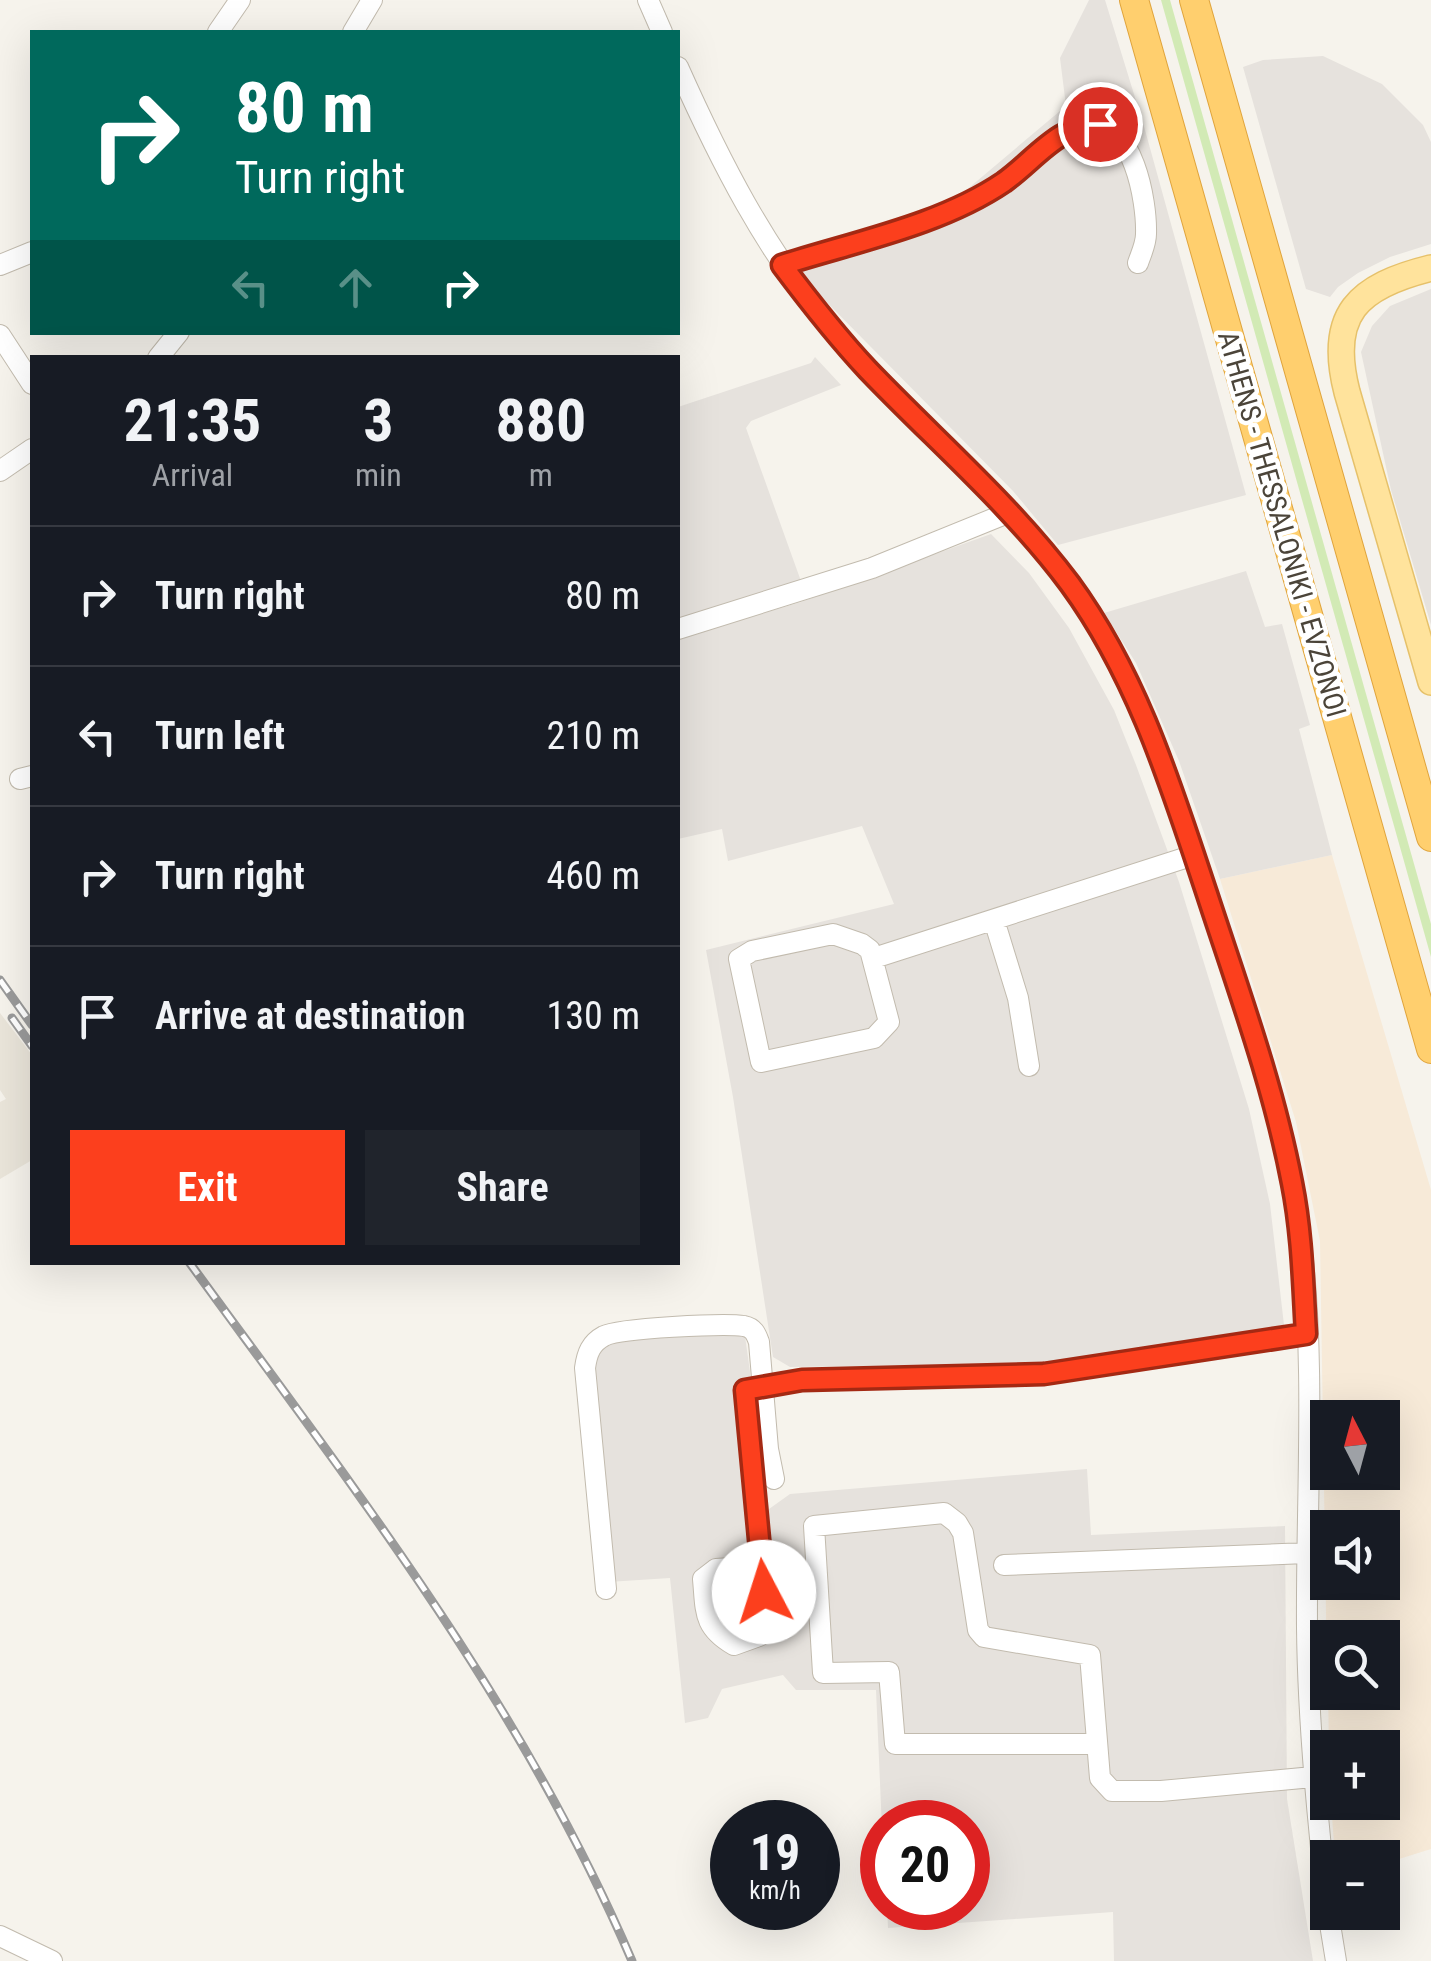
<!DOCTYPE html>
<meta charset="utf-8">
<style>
body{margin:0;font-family:"Roboto Condensed",sans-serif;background:#20242c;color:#f1f3f6;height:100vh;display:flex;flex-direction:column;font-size:38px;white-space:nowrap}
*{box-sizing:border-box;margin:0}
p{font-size:32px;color:#9ea1a6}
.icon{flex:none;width:55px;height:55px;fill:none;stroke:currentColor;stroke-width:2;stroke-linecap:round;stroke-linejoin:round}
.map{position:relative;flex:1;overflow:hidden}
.sheet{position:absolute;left:30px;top:355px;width:650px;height:910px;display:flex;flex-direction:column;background:#171b24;border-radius:0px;box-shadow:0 10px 40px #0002}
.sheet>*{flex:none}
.top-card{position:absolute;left:30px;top:30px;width:650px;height:305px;border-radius:0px;box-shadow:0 10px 40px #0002;background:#00695c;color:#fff;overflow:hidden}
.needle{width:65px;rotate:354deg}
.controls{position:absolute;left:1310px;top:1400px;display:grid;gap:20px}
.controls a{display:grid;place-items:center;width:90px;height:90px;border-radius:0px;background:#171b24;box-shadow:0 10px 40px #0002;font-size:50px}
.speed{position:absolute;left:710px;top:1800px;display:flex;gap:20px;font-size:50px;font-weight:700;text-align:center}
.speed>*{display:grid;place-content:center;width:130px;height:130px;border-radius:50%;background:#171b24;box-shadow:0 10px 40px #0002;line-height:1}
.speed small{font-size:25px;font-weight:400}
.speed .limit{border:15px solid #d22;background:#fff;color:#111}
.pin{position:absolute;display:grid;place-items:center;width:85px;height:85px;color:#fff;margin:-42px;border:5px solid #fff;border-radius:50%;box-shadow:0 2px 10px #0007}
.me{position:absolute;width:110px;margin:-55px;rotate:355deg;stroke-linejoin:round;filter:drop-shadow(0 0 8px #0008)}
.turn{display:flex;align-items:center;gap:35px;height:210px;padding:0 40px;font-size:45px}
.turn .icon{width:130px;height:130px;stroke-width:2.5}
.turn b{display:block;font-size:70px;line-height:85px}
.lanes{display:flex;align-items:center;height:95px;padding:0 40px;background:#0003;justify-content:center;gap:50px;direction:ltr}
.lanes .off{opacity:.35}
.eta{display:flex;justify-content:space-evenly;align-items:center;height:170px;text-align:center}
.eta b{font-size:60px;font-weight:700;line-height:70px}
.primary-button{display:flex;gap:20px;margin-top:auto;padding:20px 40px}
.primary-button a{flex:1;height:115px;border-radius:0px;background:#fc3f1d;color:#fff;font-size:40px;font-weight:700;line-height:115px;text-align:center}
.primary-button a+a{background:#20242c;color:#f1f3f6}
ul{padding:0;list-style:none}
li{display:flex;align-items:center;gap:30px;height:140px;padding:0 40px;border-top:2px solid #363941}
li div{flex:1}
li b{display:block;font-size:38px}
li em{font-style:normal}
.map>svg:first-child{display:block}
.residential{fill:#eae5da}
.commercial{fill:#f7ead8;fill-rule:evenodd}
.industrial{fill:#e6e2dd}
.green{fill:#d2eab5}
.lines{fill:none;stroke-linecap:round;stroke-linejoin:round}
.minor-casing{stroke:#c2bbae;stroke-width:22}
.major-casing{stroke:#e6c16a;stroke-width:28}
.highway-casing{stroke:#e0a43c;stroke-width:30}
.minor{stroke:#fff;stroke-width:20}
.major{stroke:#ffe39c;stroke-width:25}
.highway{stroke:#ffcf6e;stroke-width:28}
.rail-casing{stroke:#9a9a9a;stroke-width:9}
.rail{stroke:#fff;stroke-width:5;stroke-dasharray:15;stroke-linecap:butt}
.route-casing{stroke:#a42913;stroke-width:25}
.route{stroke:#fc3f1d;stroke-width:18}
.labels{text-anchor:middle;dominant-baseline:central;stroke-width:9;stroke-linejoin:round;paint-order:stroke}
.street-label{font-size:28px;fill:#4b4439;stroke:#fff}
</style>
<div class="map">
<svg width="1431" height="1961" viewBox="0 0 1431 1961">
<rect width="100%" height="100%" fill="#f6f3ec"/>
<path class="residential" d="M0,1013l32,42v105l-32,19v-77l6,-3 -6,-9z"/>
<path class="commercial" d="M1332,855l99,335v659l-48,15 -1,-6 -47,-1 -4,-54 51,-1v-54l-53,-1 -1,-54 54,-1v-54h-54l-1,36 -7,-433 -24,-119 -76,-243zM1328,1418h54v54h-54zM1328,1528h54v54h-54z"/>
<path class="industrial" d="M1089,0h16l40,130 101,365 -188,50 -45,-54 -221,-224 128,-38 146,-123 -6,-48z
M1323,56l59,28 41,41 8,17v102l-41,13 -32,16 -20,14 -8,10 -24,-8 -63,-222 20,-7z
M1431,289v336l-40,-135 -30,-138 11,-26 18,-20z
M815,357l26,28 -90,36 -5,7 56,156 -124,38v-215l133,-44z
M991,534l38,39 40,55 45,82 22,55 43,117 70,227 21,95 14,121 -249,39 -245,3 -17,-10 -40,-260 -27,-147 188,-46 -32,-78 -134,35 -6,-32 -44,10v-201l123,-36z
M1246,571l19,56 17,-3 28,101 -11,4 33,126 -112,24 -41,-118 -43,-98 -32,-50z
M732,1332l13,4 24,173 21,-15 297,-25 4,66 194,-9 2,273 26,162h-199l-1,-49 -225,16 -1,-20h81v-86h-86v7l-6,-139h-80l-13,-15 -61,14 -14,29 -23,5 -15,-145 -62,4 -19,-212 6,-24 17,-9z"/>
<path class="green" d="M1161,0h9l261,924v33z"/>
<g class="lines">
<g class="minor-casing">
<path id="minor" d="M648,0l14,32
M218,32l22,-32
M353,32l19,-32
M678,67c42,94 87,183 154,262 86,101 195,181 265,295 57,93 87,199 120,302 34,104 71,206 84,315 15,127 5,258 6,387 1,95 10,189 21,284
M0,265l32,-13
M782,265c69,-22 169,-42 226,-87 24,-18 49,-51 81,-54 44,-4 58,77 57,110 0,10 -5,20 -8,29
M0,335l32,49
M158,358l21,-26
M0,471l32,-22
M678,629l194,-61 138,-56
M20,779l12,-3
M994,920l24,78 11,68
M833,934l29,10 8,6 19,72 -15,16 -113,24 -22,-103 13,-8z
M874,958l320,-103
M1004,1565l303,-12
M763,1566l-47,3 -13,10c3,33 0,48 31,66l25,-9 8,-19 -22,-227 57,-10 242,-6 262,-40
M606,1589l-21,-221c2,-15 6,-25 19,-32 16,-8 121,-13 140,-10 10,2 12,8 15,16l9,107 6,30
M1096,1744h-201l-6,-72 -66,1 -9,-147 130,-13 13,10 6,10 15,97 6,7 106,18 10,123 12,13h49l152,-14
M1328,1912l8,49
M0,1936l52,25"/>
</g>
<g class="major-casing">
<path id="major" d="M1431,268c-73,18 -104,46 -84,124l84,290"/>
</g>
<g class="highway-casing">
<path id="highway" d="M1134,0l297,1049
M1194,0l237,837"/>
</g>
<use href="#minor" class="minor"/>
<use href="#major" class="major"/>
<use href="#highway" class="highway"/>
<g class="rail-casing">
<path id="rail" d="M0,980l32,45
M12,1018l20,28
M189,1262c164,225 333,441 443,699"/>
</g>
<use href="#rail" class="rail"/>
</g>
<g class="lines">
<g class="route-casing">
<path id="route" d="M764,1592l-19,-202 57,-10 242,-6 262,-40c-3,-51 -4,-101 -14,-151 -19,-99 -54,-194 -85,-289 -36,-108 -69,-217 -137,-310 -59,-79 -134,-143 -202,-214 -31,-33 -59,-69 -86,-105 72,-23 159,-40 222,-83 32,-23 54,-57 96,-58"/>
</g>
<use href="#route" class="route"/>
</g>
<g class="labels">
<g class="street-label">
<text transform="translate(1282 524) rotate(74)">ATHENS - THESSALONIKI - EVZONOI</text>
</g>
</g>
</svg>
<div class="controls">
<a><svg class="needle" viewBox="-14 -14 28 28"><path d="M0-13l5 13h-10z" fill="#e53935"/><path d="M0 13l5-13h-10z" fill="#9ea1a6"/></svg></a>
<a><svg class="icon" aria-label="sound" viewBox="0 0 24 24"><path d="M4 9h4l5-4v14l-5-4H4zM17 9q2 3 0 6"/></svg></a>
<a><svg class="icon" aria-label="search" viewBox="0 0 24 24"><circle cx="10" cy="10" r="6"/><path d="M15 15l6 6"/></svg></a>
<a>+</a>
<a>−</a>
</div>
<div class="speed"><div>19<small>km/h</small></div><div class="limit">20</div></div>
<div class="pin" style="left:1100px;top:124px;background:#d93025"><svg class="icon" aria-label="arrive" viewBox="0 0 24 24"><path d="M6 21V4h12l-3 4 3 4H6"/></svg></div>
<svg class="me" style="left:764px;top:1592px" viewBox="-20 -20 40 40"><circle r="19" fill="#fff"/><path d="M0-13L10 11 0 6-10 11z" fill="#fc3f1d"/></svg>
<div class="top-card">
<div class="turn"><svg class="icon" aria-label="right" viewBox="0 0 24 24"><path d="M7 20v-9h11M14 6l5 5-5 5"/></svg><div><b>80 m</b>Turn right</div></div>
<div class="lanes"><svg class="icon off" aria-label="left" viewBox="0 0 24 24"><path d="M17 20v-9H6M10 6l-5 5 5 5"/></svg><svg class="icon off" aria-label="ahead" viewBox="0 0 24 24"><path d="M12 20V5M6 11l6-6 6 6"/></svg><svg class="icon" aria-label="right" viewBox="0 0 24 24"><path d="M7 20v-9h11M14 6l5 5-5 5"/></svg></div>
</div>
<section class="sheet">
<div class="eta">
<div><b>21:35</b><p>Arrival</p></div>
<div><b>3</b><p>min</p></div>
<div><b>880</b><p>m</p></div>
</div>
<ul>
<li><svg class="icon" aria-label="right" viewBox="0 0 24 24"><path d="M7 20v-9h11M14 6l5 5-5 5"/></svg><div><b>Turn right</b></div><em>80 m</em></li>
<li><svg class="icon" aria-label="left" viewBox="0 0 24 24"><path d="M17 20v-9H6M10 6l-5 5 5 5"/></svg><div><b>Turn left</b></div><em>210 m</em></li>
<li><svg class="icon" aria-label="right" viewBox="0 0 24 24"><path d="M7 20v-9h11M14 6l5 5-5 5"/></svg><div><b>Turn right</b></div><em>460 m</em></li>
<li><svg class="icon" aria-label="arrive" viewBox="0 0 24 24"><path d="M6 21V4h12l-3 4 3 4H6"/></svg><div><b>Arrive at destination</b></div><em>130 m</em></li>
</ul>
<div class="primary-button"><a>Exit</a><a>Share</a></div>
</section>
</div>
